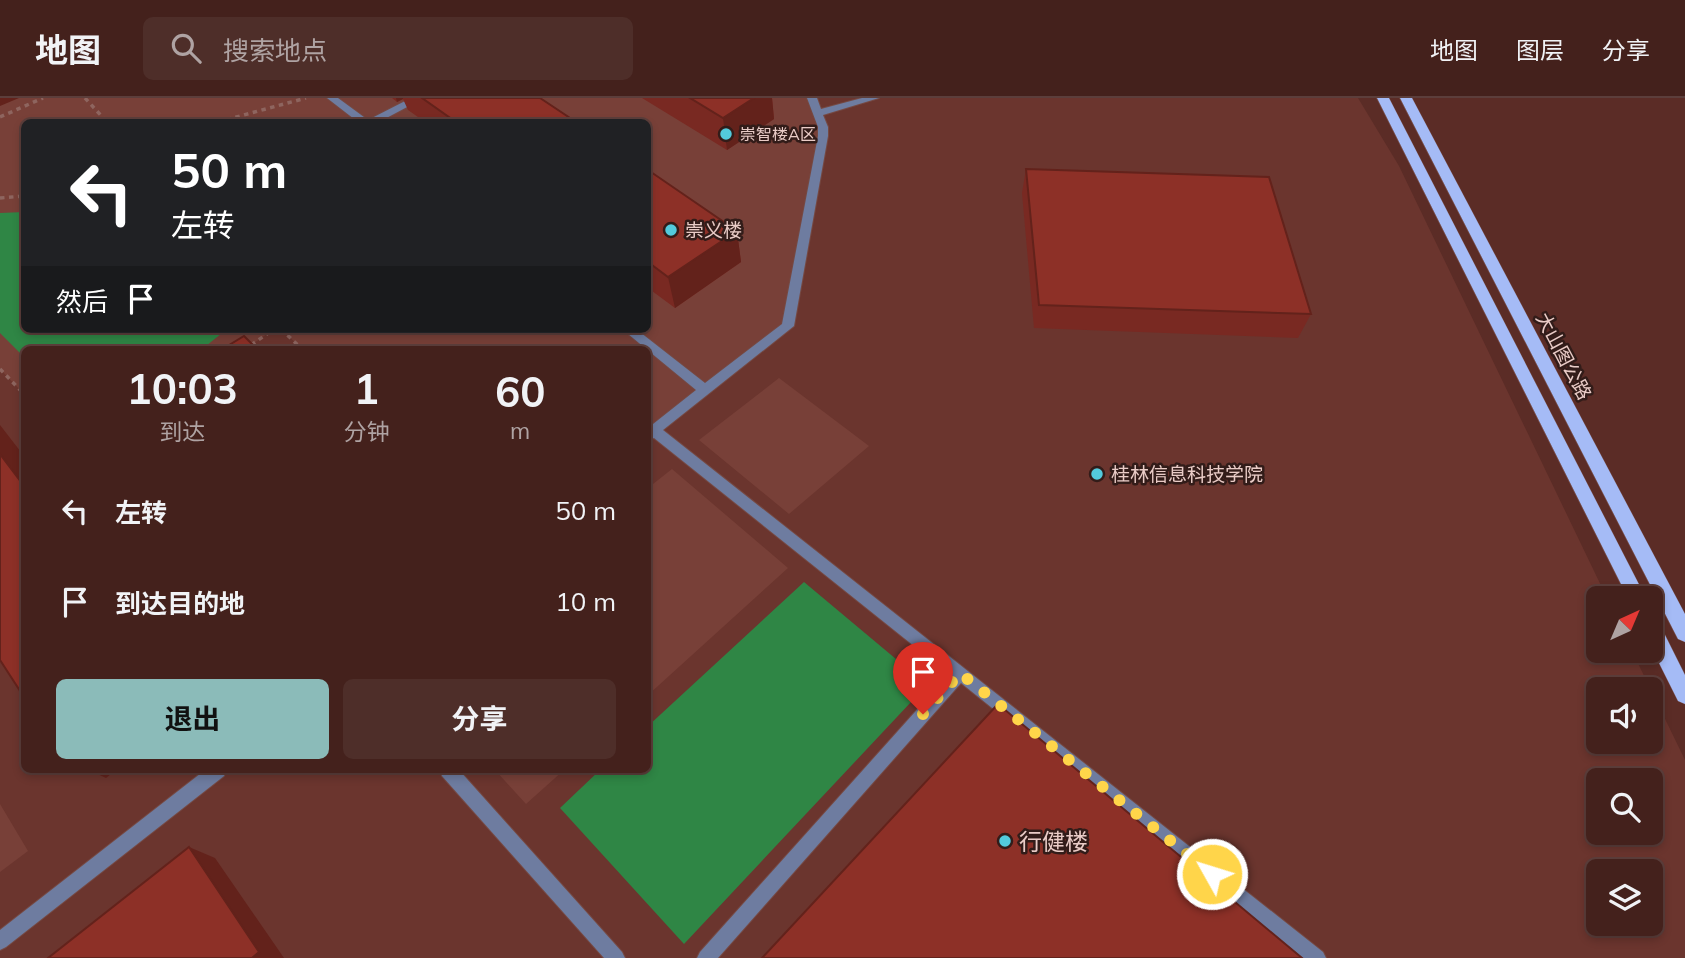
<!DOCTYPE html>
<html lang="zh">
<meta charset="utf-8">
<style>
body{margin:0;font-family:Mulish,"Noto Sans SC",sans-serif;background:#4e2e29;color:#f1f3f6;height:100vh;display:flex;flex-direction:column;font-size:26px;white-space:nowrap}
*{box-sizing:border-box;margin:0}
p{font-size:23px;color:#afa3a3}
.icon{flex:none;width:38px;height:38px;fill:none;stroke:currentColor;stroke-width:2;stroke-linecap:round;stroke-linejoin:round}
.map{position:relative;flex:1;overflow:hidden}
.side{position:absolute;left:21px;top:248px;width:630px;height:427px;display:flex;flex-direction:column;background:#44211c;border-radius:10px;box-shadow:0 4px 10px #0003,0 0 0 2px #5c3e3b}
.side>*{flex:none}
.hud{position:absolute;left:21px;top:21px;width:630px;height:214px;border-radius:10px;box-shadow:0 4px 10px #0003,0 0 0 2px #5c3e3b;background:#202124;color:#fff;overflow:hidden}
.needle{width:46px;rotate:44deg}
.buttons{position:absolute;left:1586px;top:488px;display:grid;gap:14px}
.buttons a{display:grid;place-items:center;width:77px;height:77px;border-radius:10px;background:#44211c;box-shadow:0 4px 10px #0003,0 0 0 2px #5c3e3b;font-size:35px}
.pin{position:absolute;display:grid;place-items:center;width:60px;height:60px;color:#fff;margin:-72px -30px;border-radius:50% 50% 50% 0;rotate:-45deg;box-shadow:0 0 7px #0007}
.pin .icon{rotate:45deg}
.me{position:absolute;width:77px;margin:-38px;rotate:309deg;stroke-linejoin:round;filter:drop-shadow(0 0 5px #0008)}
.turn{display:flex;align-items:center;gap:24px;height:147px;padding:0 35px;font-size:32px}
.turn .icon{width:91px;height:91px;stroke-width:2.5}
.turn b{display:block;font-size:49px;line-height:60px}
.then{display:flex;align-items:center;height:66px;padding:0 35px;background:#0003;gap:14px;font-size:26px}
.eta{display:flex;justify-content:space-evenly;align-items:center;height:119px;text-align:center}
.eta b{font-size:42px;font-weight:700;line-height:49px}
.cta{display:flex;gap:14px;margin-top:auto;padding:14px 35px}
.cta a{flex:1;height:80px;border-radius:10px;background:#8bbbb9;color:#111;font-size:28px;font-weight:700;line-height:80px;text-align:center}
.cta a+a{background:#4e2e29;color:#f1f3f6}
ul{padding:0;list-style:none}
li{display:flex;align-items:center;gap:21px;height:91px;padding:0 35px}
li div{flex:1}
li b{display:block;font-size:26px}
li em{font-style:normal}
header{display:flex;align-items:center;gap:42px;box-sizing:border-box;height:98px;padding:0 35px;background:#44211c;border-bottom:2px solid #5c3e3b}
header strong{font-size:33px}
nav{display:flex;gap:38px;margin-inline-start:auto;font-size:24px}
.search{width:490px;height:63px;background:#4e2e29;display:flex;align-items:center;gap:18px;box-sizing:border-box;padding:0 24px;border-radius:10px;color:#afa3a3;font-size:26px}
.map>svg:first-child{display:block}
.built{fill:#6b352e;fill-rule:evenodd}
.green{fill:#784038}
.water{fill:#2f8645}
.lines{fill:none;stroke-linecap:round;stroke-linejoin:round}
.service-casing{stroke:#754943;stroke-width:2}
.primary-casing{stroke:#754943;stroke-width:1}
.path{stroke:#8e655f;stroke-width:3.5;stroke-dasharray:4.5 4.5;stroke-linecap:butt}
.service{fill:#6e7ca0;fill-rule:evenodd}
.primary{fill:#a5bbf6;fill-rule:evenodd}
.wall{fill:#792922}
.shaded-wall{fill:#63221b}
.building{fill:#8d3027;stroke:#63221b;stroke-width:2}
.route{stroke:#ffd54a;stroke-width:12;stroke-dasharray:0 21.6}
.poi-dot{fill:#53cadc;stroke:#321c19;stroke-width:2.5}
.labels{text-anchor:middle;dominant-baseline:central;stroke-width:5;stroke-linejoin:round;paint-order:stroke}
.far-poi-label{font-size:16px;fill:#eaccc7;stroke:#321c19;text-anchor:start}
.poi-label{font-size:19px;fill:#eaccc7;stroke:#321c19;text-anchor:start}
.street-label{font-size:19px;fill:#eaccc7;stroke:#321c19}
.near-poi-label{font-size:23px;fill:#eaccc7;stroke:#321c19;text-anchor:start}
</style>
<header>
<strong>地图</strong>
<div class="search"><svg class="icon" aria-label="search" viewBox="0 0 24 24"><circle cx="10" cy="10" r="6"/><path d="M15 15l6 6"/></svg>搜索地点</div>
<nav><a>地图</a><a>图层</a><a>分享</a></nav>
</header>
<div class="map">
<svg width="1685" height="860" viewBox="0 0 1685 860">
<rect width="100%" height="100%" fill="#5b2c26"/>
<path class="built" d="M0,0h1358l41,68 208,432h-9v53h34l53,109v198h-1685zM24,24h624v207h-624zM24,252h624v420h-624zM1598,592h52v52h-52zM1598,682h52v53h-52zM1598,774h52v52h-52z"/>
<path class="green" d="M0,0h812l11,29 -35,199 -140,109v-85h-345l-22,-21h367v-207h-624v207h250l-30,21h-220v44l-24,-25z
M779,280l90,68 -80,68 -90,-74z
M672,371l116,99 -140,127v-207z
M495,672h69l-38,34z
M0,706l28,47 -28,21z"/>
<path class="water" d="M24,114v117h203l-26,21h-177v7l-24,-24v-120z
M804,484l123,103 -243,259 -124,-136 40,-38h48v-44z"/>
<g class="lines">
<g class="service-casing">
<path id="service" d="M327,0h11l30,22 43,-22h13l-45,24h-21z
M807,0h10l4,11 41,-11h17l-56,17 5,12v9l-34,190 -131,104 660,522 3,6h-23l-342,-275 -243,275h-21l3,-6 249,-278 -295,-236 -6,2v-12l48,-38 -74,-61h14l69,54 77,-59 36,-188v-9z
M205,672h21l-2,6 -218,171 -6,3v-20z
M440,672h19l163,182 3,6h-21l-162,-182z"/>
</g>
<g class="primary-casing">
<path id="primary" d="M1377,0h12l257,500h-18z
M1400,0h12l273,516v28l-7,-3z
M1650,519l7,2 28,56v29l-7,-3 -28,-56z"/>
</g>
<path class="path" d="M85,0l22,24
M0,19l43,-19
M218,24l88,-24
M0,100l24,-2
M281,231l22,21
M244,252l30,-21
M0,271l24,25"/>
<use href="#service" class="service"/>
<use href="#primary" class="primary"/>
</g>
<path class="wall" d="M392,0h148l36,24h-151l-17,-12 -5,-11 -6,3z
M642,0h130l2,21 -47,31z
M1026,71l285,145 -13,24 -264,-10 -12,-135z
M648,72l89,61 4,31 -66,46 -27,-20z"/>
<path class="shaded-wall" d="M0,0h19l-19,8z
M396,0h7v1l-6,3z
M754,0h18l2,21 -47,31 -4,-32z
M737,133l4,31 -66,46 -7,-31z
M0,327l24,31v30l-24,-32z
M89,672h27l-10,8z
M189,749l26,11 69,100h-32z"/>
<path class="building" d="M422,0h118l36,24h-120z
M690,0h64l-31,20z
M1026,71l243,8 42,137 -272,-9z
M648,72l89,61 -69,46 -20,-15z
M244,238l14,14h-37z
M0,356l24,32v211l-24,-37z
M998,606l304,254h-540z
M189,749l70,105 -7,6h-204z"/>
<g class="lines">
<path class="route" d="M923,616l37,-41 252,201"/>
</g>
<g class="poi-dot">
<circle cx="726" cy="36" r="7"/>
<circle cx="671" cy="132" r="7"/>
<circle cx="1097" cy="376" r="7"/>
<circle cx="1005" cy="743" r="7"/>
</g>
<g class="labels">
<g class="far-poi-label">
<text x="740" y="36">崇智楼A区</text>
</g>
<g class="poi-label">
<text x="685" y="132">崇义楼</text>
<text x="1111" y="376">桂林信息科技学院</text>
</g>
<g class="street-label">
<text transform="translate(1564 258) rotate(62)">大山图公路</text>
</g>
<g class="near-poi-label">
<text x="1019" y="743">行健楼</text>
</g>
</g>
</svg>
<div class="buttons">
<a><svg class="needle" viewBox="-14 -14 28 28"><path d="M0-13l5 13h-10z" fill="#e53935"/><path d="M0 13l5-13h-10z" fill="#afa3a3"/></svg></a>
<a><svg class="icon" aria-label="sound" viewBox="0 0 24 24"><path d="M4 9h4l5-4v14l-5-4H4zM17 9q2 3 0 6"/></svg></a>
<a><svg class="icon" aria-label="search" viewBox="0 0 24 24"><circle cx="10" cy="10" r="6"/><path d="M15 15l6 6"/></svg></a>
<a><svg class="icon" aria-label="layers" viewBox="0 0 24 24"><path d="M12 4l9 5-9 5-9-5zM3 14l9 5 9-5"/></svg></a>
</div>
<div class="pin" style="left:923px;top:616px;background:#d93025"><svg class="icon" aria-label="arrive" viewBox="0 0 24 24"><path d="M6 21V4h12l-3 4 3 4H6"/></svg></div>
<svg class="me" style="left:1212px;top:776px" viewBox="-20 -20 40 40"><circle r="17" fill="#ffd54a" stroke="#fff" stroke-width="3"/><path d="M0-11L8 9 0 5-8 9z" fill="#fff"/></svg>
<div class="hud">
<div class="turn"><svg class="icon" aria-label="left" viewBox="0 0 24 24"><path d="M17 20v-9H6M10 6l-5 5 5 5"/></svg><div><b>50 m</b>左转</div></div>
<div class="then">然后<svg class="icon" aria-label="arrive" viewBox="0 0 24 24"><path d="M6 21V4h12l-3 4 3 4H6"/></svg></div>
</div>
<section class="side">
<div class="eta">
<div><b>10:03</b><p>到达</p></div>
<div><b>1</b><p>分钟</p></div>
<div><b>60</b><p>m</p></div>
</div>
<ul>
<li><svg class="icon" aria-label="left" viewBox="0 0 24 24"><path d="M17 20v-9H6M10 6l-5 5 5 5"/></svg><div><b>左转</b></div><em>50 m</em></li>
<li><svg class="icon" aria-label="arrive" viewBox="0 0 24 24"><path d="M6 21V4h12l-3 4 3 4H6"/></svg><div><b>到达目的地</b></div><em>10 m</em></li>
</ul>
<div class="cta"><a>退出</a><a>分享</a></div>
</section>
</div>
